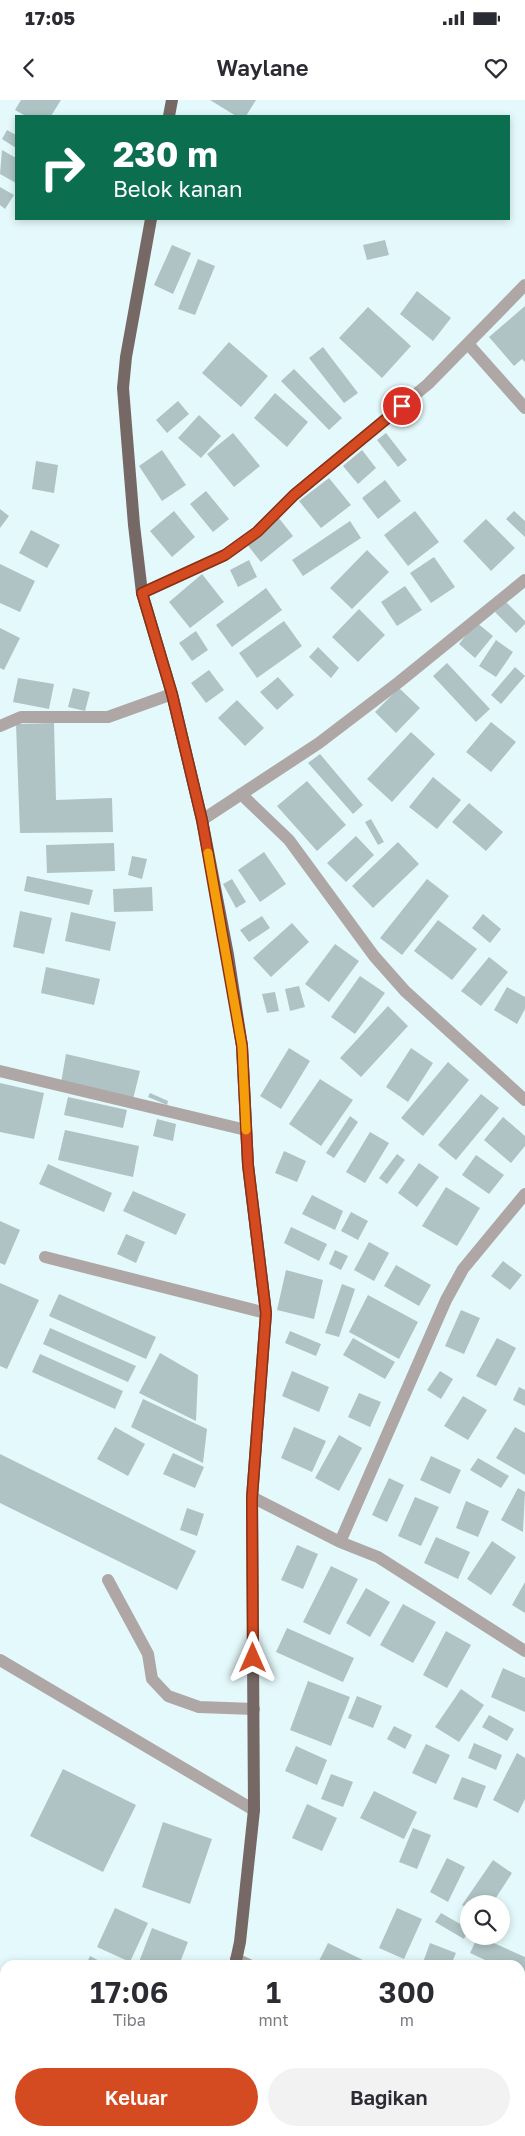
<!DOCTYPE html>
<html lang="id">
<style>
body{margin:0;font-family:"Golos Text",sans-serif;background:#f2f2f3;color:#2b2b33;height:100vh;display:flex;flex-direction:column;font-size:19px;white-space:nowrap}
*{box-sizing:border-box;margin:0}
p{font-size:16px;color:#7c7c81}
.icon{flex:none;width:28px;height:28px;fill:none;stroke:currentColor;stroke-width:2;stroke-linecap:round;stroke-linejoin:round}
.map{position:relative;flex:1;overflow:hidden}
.drawer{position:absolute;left:0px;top:1860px;width:525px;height:176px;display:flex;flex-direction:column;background:#fff;border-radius:15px 15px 0 0;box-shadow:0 2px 8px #0003}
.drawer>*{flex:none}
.banner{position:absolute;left:15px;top:15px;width:495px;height:105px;border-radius:0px;box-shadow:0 2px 8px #0003;background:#0b6e4f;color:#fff;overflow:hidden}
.controls{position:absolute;left:460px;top:1795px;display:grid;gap:10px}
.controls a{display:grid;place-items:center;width:50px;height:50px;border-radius:50%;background:#fff;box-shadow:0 2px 8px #0003;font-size:25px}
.pin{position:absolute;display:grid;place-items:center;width:42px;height:42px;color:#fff;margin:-21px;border:2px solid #fff;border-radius:50%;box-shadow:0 1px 5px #0007}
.me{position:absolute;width:55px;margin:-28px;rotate:0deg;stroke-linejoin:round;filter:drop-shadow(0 0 4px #0008)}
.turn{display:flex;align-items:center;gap:18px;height:105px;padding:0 15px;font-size:22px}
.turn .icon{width:65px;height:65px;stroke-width:2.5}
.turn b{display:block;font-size:35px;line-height:42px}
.eta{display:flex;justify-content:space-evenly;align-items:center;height:85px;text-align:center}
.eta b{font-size:30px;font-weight:600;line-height:35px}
.action{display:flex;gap:10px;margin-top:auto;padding:10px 15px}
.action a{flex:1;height:58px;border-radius:30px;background:#d44b21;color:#fff;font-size:20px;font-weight:600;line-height:58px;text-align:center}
.action a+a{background:#f2f2f3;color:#2b2b33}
.status{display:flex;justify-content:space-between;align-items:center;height:35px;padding:0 25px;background:#fff;direction:ltr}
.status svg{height:14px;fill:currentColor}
header{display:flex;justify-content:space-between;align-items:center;height:65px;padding:0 15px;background:#fff;font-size:22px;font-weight:600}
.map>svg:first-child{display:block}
.building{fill:#afc3c5}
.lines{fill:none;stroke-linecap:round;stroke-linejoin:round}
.minor{stroke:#afa7a5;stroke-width:12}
.major{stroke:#766864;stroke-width:12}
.route-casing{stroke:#8a3115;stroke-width:12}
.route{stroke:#d44b21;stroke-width:9}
.slow{stroke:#f59e0b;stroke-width:9}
</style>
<div class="status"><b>17:05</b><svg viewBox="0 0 49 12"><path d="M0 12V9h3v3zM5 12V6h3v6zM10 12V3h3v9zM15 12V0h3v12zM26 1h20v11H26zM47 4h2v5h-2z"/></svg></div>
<header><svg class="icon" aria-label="back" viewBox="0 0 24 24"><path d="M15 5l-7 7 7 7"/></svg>Waylane<svg class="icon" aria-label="heart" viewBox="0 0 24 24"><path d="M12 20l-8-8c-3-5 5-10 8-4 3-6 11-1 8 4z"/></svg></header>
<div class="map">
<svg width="525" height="2036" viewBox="0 0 525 2036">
<rect width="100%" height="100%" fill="#e4f9fb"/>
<path class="building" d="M21,0h40l-10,16h-25l-11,-6z
M210,0h46l-10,16h-10z
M7,30l9,5v13l-14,-9z
M2,50l14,8v25l-16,-9z
M0,87l14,8 -9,14 -5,-4z
M385,140l4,15 -22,5 -4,-15z
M172,145l19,8 -18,41 -19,-9z
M198,159l17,7 -20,49 -17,-6z
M417,191l34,27 -18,23 -33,-27z
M525,206v56l-3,-3 -8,7 -25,-29z
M368,207l43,39 -29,32 -43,-40z
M229,242l39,34 -27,31 -39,-34z
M323,247l35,46 -14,10 -35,-45z
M294,269l48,49 -13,12 -48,-49z
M275,293l33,29 -21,25 -33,-29z
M178,301l11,13 -22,19 -11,-13z
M199,315l22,21 -20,22 -23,-20z
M233,333l27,33 -26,21 -27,-33z
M386,333l21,27 -9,7 -21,-27z
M162,350l24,35 -24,16 -23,-35z
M362,350l14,18 -18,16 -15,-18z
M36,361l22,4 -4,28 -22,-4z
M329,378l22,27 -30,23 -22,-27z
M385,380l16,21 -23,18 -16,-21z
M206,391l23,28 -16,13 -23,-28z
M0,409l9,7 -9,12z
M174,411l21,26 -23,20 -22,-26z
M415,411l24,31 -31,24 -24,-31z
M514,411l11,10v16l-19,-18z
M278,417l15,19 -32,26 -15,-19z
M486,419l29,29 -24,23 -28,-30z
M350,421l11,17 -58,38 -11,-16z
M31,430l29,15 -13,23 -28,-15z
M367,450l22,22 -37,37 -22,-21z
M434,457l21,30 -24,16 -21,-30z
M249,460l8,17 -19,10 -8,-17z
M0,464l35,17 -15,31 -20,-9z
M202,474l22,28 -34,26 -21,-26z
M405,486l17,24 -25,16 -16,-24z
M266,488l16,22 -50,37 -16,-22z
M506,502l19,19v3l-9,9 -21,-21z
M359,509l26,26 -27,27 -26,-25z
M284,521l18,25 -45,32 -18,-25z
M476,522l17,14 -18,22 -16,-14z
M0,528l20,10 -16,32 -4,-2z
M196,531l12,19 -16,11 -13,-18z
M496,540l17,12 -17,25 -17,-11z
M318,547l21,21 -8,10 -22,-21z
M447,563l43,46 -14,13 -43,-46z
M515,567l10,9 -24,28 -10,-9z
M209,570l15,20 -18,13 -15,-20z
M278,577l16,18 -17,15 -17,-18z
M18,578l36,6 -5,25 -36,-7z
M73,588l17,4 -5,19 -17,-4z
M399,588l21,20 -24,25 -21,-21z
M237,600l27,28 -19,18 -27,-28z
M491,622l25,20 -25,30 -25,-20z
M54,623l2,77 56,-2 1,34 -93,1 -4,-109z
M411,632l24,22 -43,48 -25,-23z
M320,654l43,51 -10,9 -45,-51z
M433,677l28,23 -24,29 -28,-22z
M307,681l39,44 -29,26 -40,-45z
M469,703l34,29 -17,19 -34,-29z
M371,719l13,23 -6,3 -13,-23z
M356,736l18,19 -28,27 -19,-19z
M398,742l21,22 -46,44 -21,-22z
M114,743l1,28 -68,2 -1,-28z
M264,752l22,32 -26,18 -22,-32z
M132,756l15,3 -5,20 -14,-4z
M27,776l66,14 -4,15 -65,-14z
M232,779l14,23 -10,6 -13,-24z
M427,779l22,17 -47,59 -22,-17z
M152,787l1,24 -39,1 -1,-23z
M20,811l32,7 -8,36 -31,-7z
M71,812l45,10 -6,29 -45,-10z
M483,814l18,15 -11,14 -18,-15z
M262,816l8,12 -21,14 -9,-12z
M438,820l39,29 -25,31 -38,-29z
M292,823l17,19 -38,35 -18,-19z
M335,844l24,17 -30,41 -24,-18z
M489,857l19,15 -27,34 -20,-15z
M46,867l54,12 -6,26 -53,-12z
M360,876l25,17 -30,41 -24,-17z
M299,886l6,21 -15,4 -5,-22z
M507,887l18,10v12l-8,15 -23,-14z
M275,892l4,19 -12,2 -5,-19z
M388,906l20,20 -47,51 -21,-19z
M289,948l21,13 -29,48 -21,-13z
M411,948l22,15 -25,39 -22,-15z
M66,954l74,17 -7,28 -72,-16z
M448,962l21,18 -46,56 -22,-18z
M320,979l33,21 -32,46 -32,-22z
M0,983l44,10 -10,46 -34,-7z
M150,993l18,8 -1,4 -19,-8z
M481,994l18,14 -43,52 -18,-15z
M68,997l59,13 -4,18 -59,-13z
M350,1016l8,6 -24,36 -8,-5z
M503,1017l22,19v10l-14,17 -27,-23z
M157,1019l19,5 -3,17 -20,-5z
M65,1030l74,16 -6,31 -75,-17z
M370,1032l19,11 -24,40 -19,-11z
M284,1051l22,10 -9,21 -22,-9z
M397,1054l8,6 -18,24 -8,-6z
M476,1055l28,20 -15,19 -27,-19z
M419,1063l20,14 -22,30 -19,-14z
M48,1064l64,29 -8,19 -65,-28z
M446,1087l34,21 -23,38 -35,-20z
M133,1091l53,23 -10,21 -53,-24z
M312,1095l31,16 -8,19 -33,-16z
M351,1112l17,9 -10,19 -17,-9z
M0,1121l20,9 -15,35 -5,-2z
M291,1127l36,17 -8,17 -35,-18z
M126,1134l19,8 -9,21 -19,-9z
M369,1142l20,11 -15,28 -20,-11z
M335,1150l13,6 -7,14 -12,-6z
M503,1161l19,14 -12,15 -19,-14z
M396,1165l35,20 -12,21 -35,-20z
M286,1170l37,10 -9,39 -37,-9z
M0,1183l39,17 -32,69 -7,-3z
M342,1184l13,5 -16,48 -14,-4z
M59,1194l97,43 -10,22 -97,-43z
M368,1195l50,27 -19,37 -50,-27z
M461,1210l19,8 -16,36 -19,-8z
M50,1228l86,38 -8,16 -85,-38z
M290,1231l31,13 -5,12 -31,-13z
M353,1238l42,24 -10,17 -42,-24z
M497,1238l19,10 -20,38 -20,-10z
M160,1253l38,22 -2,46 -57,-28z
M40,1254l83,37 -8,18 -83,-37z
M292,1271l37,16 -10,25 -37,-16z
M440,1271l13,8 -12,20 -14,-9z
M519,1287l6,3v16l-12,-6z
M359,1293l22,9 -11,25 -22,-10z
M463,1296l24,14 -19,30 -24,-14z
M143,1299l64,30 -4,34 -72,-36z
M115,1327l30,17 -17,32 -31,-17z
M294,1327l32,14 -14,31 -31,-14z
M515,1327l10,6v42l-29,-17z
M339,1335l23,13 -23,43 -24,-13z
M173,1353l31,14 -9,21 -32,-14z
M0,1354l196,97 -19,39 -177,-87z
M431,1356l30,14 -11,24 -30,-14z
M478,1358l31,18 -8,12 -31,-18z
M389,1378l15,7 -17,37 -15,-7z
M518,1388l7,4 -2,40 -22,-12z
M415,1397l24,10 -18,39 -23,-10z
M466,1401l23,10 -11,26 -22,-9z
M187,1408l17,6 -7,22 -17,-6z
M436,1437l34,15 -12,27 -34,-16z
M492,1441l24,16 -25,38 -24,-16z
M297,1445l21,9 -15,35 -22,-9z
M331,1466l27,13 -28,56 -27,-13z
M525,1482v31l-13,-8z
M366,1488l24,14 -20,35 -24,-14z
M403,1504l33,18 -23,41 -33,-18z
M287,1528l67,30 -11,24 -67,-30z
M446,1531l25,14 -24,43 -24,-13z
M503,1568l22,10v34l-34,-15z
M308,1581l42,16 -19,49 -41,-16z
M461,1589l23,16 -25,37 -24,-15z
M357,1596l25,10 -9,22 -25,-10z
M489,1615l25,14 -7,12 -25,-14z
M394,1626l18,9 -7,14 -18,-10z
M474,1643l28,12 -6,15 -28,-12z
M426,1644l24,11 -14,29 -24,-11z
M296,1646l31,14 -10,25 -32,-14z
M517,1653l8,5v41l-7,14 -25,-13z
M63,1669l73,36 -33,67 -73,-36z
M331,1674l22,8 -10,25 -22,-8z
M462,1677l24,9 -9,22 -24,-9z
M374,1691l43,21 -13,27 -44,-21z
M307,1704l30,14 -15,33 -30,-13z
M163,1722l49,17 -22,65 -48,-17z
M413,1728l18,7 -14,34 -18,-7z
M447,1758l18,9 -17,35 -18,-10z
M493,1760l19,13 -20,31h-23v6l-7,-5z
M115,1808l33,15 -18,39 -33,-15z
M397,1808l25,11 -18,40 -25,-11z
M441,1813l28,16 -5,10 -29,-17z
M152,1828l36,14 -9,23h-32l-8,-3z
M478,1836l47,21v13l-3,7 -2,-12h-24l-26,-12z
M328,1843l41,20 -1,2h-51z
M430,1843l26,10 -5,12h-29z
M90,1856l17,9h-21z
M0,1907l5,3v25l-5,-3z
M520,1931l5,3v58l-5,-3z"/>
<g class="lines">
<path class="minor" d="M469,245l56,63
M142,493l83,-38 32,-23 37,-37 134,-111 97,-99
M0,626l21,-9h87l64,-23
M241,694l48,46 85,116 31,35 120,109
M202,720l117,-77 80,-61 126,-102
M0,971l246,59
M45,1157l221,56
M252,1397l88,45 106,-242 17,-31 62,-75
M340,1442l38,15 147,94
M108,1480l40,74 4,25 16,17 31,11 55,2
M0,1560l254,150
M236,1859l13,6
M0,1962h5"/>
<path class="major" d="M169,16l3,-16
M151,119l-25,138 -3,31 11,137 8,68 30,101 30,126 26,135 14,91 6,119 18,148 -14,184 2,313 -14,132 -5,23
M191,2036l1,-5"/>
</g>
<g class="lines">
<g class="route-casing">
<path id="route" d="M253,1558l-1,-160 14,-185 -18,-148 -6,-119 -40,-226 -30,-126 -30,-101 83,-38 32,-23 37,-37 108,-89"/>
</g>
<use href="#route" class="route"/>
<path class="slow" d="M208,753l34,193 4,84"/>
</g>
</svg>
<div class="controls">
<a><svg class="icon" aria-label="search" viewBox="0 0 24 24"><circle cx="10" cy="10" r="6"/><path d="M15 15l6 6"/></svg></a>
</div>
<div class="pin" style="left:402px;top:306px;background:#d93025"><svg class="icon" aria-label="arrive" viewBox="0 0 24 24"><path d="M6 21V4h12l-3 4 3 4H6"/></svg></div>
<svg class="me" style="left:253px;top:1558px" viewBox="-20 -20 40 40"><path d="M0-17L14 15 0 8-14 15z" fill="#d44b21" stroke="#fff" stroke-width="4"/></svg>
<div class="banner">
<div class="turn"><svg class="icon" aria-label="right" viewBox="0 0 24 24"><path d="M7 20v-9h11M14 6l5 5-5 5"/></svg><div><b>230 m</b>Belok kanan</div></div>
</div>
<section class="drawer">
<div class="eta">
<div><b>17:06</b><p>Tiba</p></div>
<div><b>1</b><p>mnt</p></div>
<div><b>300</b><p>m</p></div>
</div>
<div class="action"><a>Keluar</a><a>Bagikan</a></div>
</section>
</div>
